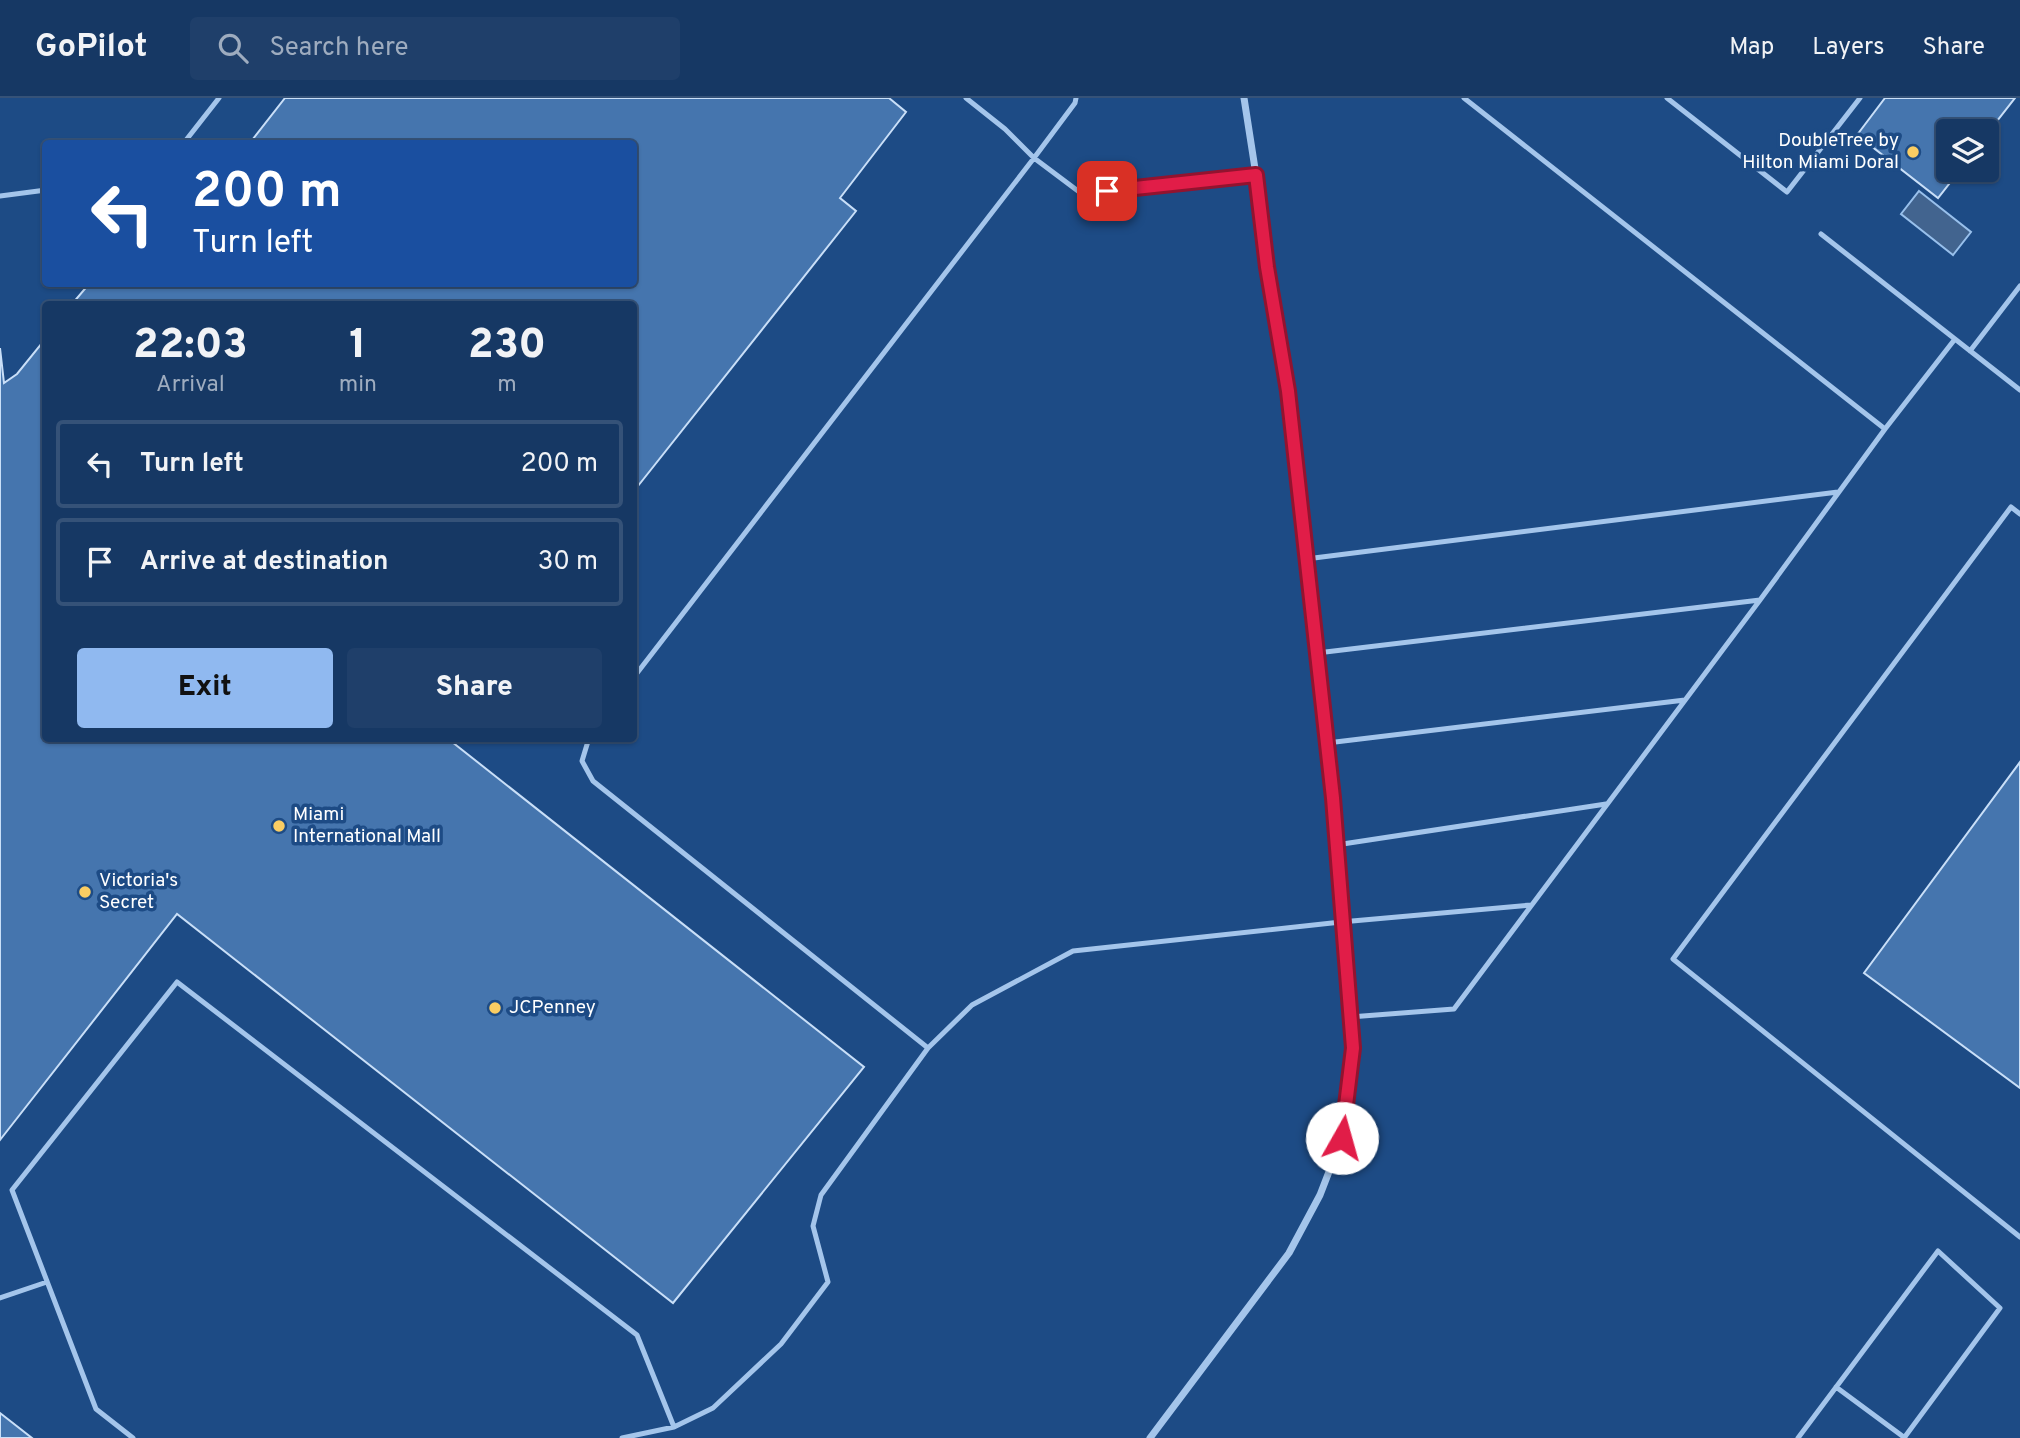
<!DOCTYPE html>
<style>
body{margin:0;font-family:Overpass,sans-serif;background:#1f3f6a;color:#f1f3f6;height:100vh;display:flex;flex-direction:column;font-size:26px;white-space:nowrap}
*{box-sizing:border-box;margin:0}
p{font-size:23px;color:#9eacbf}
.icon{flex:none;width:38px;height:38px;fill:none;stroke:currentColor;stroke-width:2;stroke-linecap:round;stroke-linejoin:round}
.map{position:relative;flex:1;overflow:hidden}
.panel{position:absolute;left:42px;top:203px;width:595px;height:441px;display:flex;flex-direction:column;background:#163864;border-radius:7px;box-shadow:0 2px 5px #0004,0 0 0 2px #355278}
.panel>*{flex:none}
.banner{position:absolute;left:42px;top:42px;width:595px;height:147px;border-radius:7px;box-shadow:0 2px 5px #0004,0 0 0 2px #355278;background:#1a4fa0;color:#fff;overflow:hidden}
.buttons{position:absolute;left:1936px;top:21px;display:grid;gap:14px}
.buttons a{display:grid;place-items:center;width:63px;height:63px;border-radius:7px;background:#163864;box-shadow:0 2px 5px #0004,0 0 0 2px #355278;font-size:35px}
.pin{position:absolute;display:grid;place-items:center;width:60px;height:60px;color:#fff;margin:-30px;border-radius:14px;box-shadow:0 4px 10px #0006}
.me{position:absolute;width:77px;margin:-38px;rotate:7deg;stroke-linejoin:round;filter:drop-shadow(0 0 5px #0008)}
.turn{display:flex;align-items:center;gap:24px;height:147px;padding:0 35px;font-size:32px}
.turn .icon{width:91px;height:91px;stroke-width:2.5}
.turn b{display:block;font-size:49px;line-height:60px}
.eta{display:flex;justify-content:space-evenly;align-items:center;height:119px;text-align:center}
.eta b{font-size:42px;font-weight:800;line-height:49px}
.primary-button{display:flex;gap:14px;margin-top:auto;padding:14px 35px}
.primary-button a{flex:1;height:80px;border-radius:7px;background:#90b9f0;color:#111;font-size:28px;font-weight:800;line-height:80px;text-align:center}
.primary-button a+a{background:#1f3f6a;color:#f1f3f6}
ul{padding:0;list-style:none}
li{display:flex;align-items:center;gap:21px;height:88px;margin:0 14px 10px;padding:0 21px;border:4px solid #355278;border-radius:7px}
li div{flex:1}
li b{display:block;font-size:26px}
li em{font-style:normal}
header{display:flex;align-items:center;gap:42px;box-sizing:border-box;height:98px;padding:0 35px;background:#163864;border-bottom:2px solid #355278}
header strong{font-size:33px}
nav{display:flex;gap:38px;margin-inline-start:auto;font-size:24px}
.search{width:490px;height:63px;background:#1f3f6a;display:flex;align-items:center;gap:18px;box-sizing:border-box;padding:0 24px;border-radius:7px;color:#9eacbf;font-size:26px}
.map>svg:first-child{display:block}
.water{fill:#42648f;stroke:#98c0ec;stroke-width:2}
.building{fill:#4575ae;stroke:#c9dff8;stroke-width:2}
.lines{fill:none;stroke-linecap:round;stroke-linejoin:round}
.service{stroke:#a4c5eb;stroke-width:5}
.minor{stroke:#a4c5eb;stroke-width:7}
.route-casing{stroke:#92132f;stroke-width:18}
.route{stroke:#e11d48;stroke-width:12}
.poi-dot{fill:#facd63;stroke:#1d4b85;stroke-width:2.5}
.labels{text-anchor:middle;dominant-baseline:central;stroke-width:7;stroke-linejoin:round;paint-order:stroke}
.poi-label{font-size:19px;fill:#fff;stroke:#1d4b85;text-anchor:start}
</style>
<header>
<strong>GoPilot</strong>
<div class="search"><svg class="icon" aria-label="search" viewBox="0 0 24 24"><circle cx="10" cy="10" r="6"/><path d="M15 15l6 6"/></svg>Search here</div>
<nav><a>Map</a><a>Layers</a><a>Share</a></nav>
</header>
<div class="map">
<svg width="2020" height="1340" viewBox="0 0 2020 1340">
<rect width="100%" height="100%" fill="#1d4b85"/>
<path class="water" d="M1919,93l52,41 -18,23 -52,-41z"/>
<path class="building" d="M285,0h604l17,14 -66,86 16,13 -222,280v-187h-562l17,-20h545v-140h-385z
M1885,0h130l-29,37v-4h-38v39h12l-22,28 -81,-63z
M46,240v400h401l417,329 -191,236 -496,-389 -177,226v-792l4,35 13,-9z
M2020,664v326l-156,-115z
M0,1315l32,25h-32z"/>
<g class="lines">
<path class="service" d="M966,0l39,31 29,29 48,36 174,-19
M1667,0l120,94 73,-94
M183,46l36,-46
M0,98l46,-6
M1821,136l199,156
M1970,253l50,-65
M1885,331l70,-90
M2020,416l-9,-7 -338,452 347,278
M1306,461l532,-67
M1317,555l443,-53
M634,579l400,-519 41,-55 1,-5
M589,640l-7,23 11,20 335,267
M1327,645l358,-43
M1336,747l270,-41
M1350,919l104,-8 306,-409 125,-171 -421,-331
M0,1200l47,-16
M1836,1289l69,51
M133,1340l-37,-29 -84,-219 165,-208 460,353 37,92
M622,1340l52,-11 39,-19 68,-64 47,-62 -15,-56 8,-31 107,-147 44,-43 101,-54 268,-29 190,-17
M1798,1340l140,-187 62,57 -96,130"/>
<path class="minor" d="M1150,1340l139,-185 31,-58 22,-57 11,-90 -12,-126 -8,-124 -37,-335 -11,-97 -18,-99 -11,-92 -12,-77"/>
</g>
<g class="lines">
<g class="route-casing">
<path id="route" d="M1107,93l149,-16 11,92 21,124 45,407 20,250 -11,90"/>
</g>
<use href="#route" class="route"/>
</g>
<g class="poi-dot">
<circle cx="1913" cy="54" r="7"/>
<circle cx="279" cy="728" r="7"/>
<circle cx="85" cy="794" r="7"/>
<circle cx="495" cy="910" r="7"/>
</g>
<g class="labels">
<g class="poi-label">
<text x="1899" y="43" text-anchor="end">DoubleTree by<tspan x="1899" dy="22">Hilton Miami Doral</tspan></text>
<text x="293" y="717">Miami<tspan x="293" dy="22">International Mall</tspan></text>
<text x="99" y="783">Victoria's<tspan x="99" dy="22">Secret</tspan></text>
<text x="509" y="910">JCPenney</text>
</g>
</g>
</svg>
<div class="buttons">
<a><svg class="icon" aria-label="layers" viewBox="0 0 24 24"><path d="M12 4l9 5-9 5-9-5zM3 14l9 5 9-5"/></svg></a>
</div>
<div class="pin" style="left:1107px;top:93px;background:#d93025"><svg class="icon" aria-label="arrive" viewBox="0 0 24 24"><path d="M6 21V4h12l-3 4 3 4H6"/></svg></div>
<svg class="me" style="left:1342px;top:1040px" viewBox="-20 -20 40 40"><circle r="19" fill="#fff"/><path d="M0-13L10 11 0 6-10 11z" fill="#e11d48"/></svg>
<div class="banner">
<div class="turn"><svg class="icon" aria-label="left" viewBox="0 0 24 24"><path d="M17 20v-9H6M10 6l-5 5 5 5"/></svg><div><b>200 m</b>Turn left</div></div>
</div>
<section class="panel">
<div class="eta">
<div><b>22:03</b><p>Arrival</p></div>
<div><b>1</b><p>min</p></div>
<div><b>230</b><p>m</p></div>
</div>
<ul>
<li><svg class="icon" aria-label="left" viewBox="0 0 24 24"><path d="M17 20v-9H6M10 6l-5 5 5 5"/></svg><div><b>Turn left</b></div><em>200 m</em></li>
<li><svg class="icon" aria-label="arrive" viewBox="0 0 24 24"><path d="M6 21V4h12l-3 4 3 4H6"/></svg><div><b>Arrive at destination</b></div><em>30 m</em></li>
</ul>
<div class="primary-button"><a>Exit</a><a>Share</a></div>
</section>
</div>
